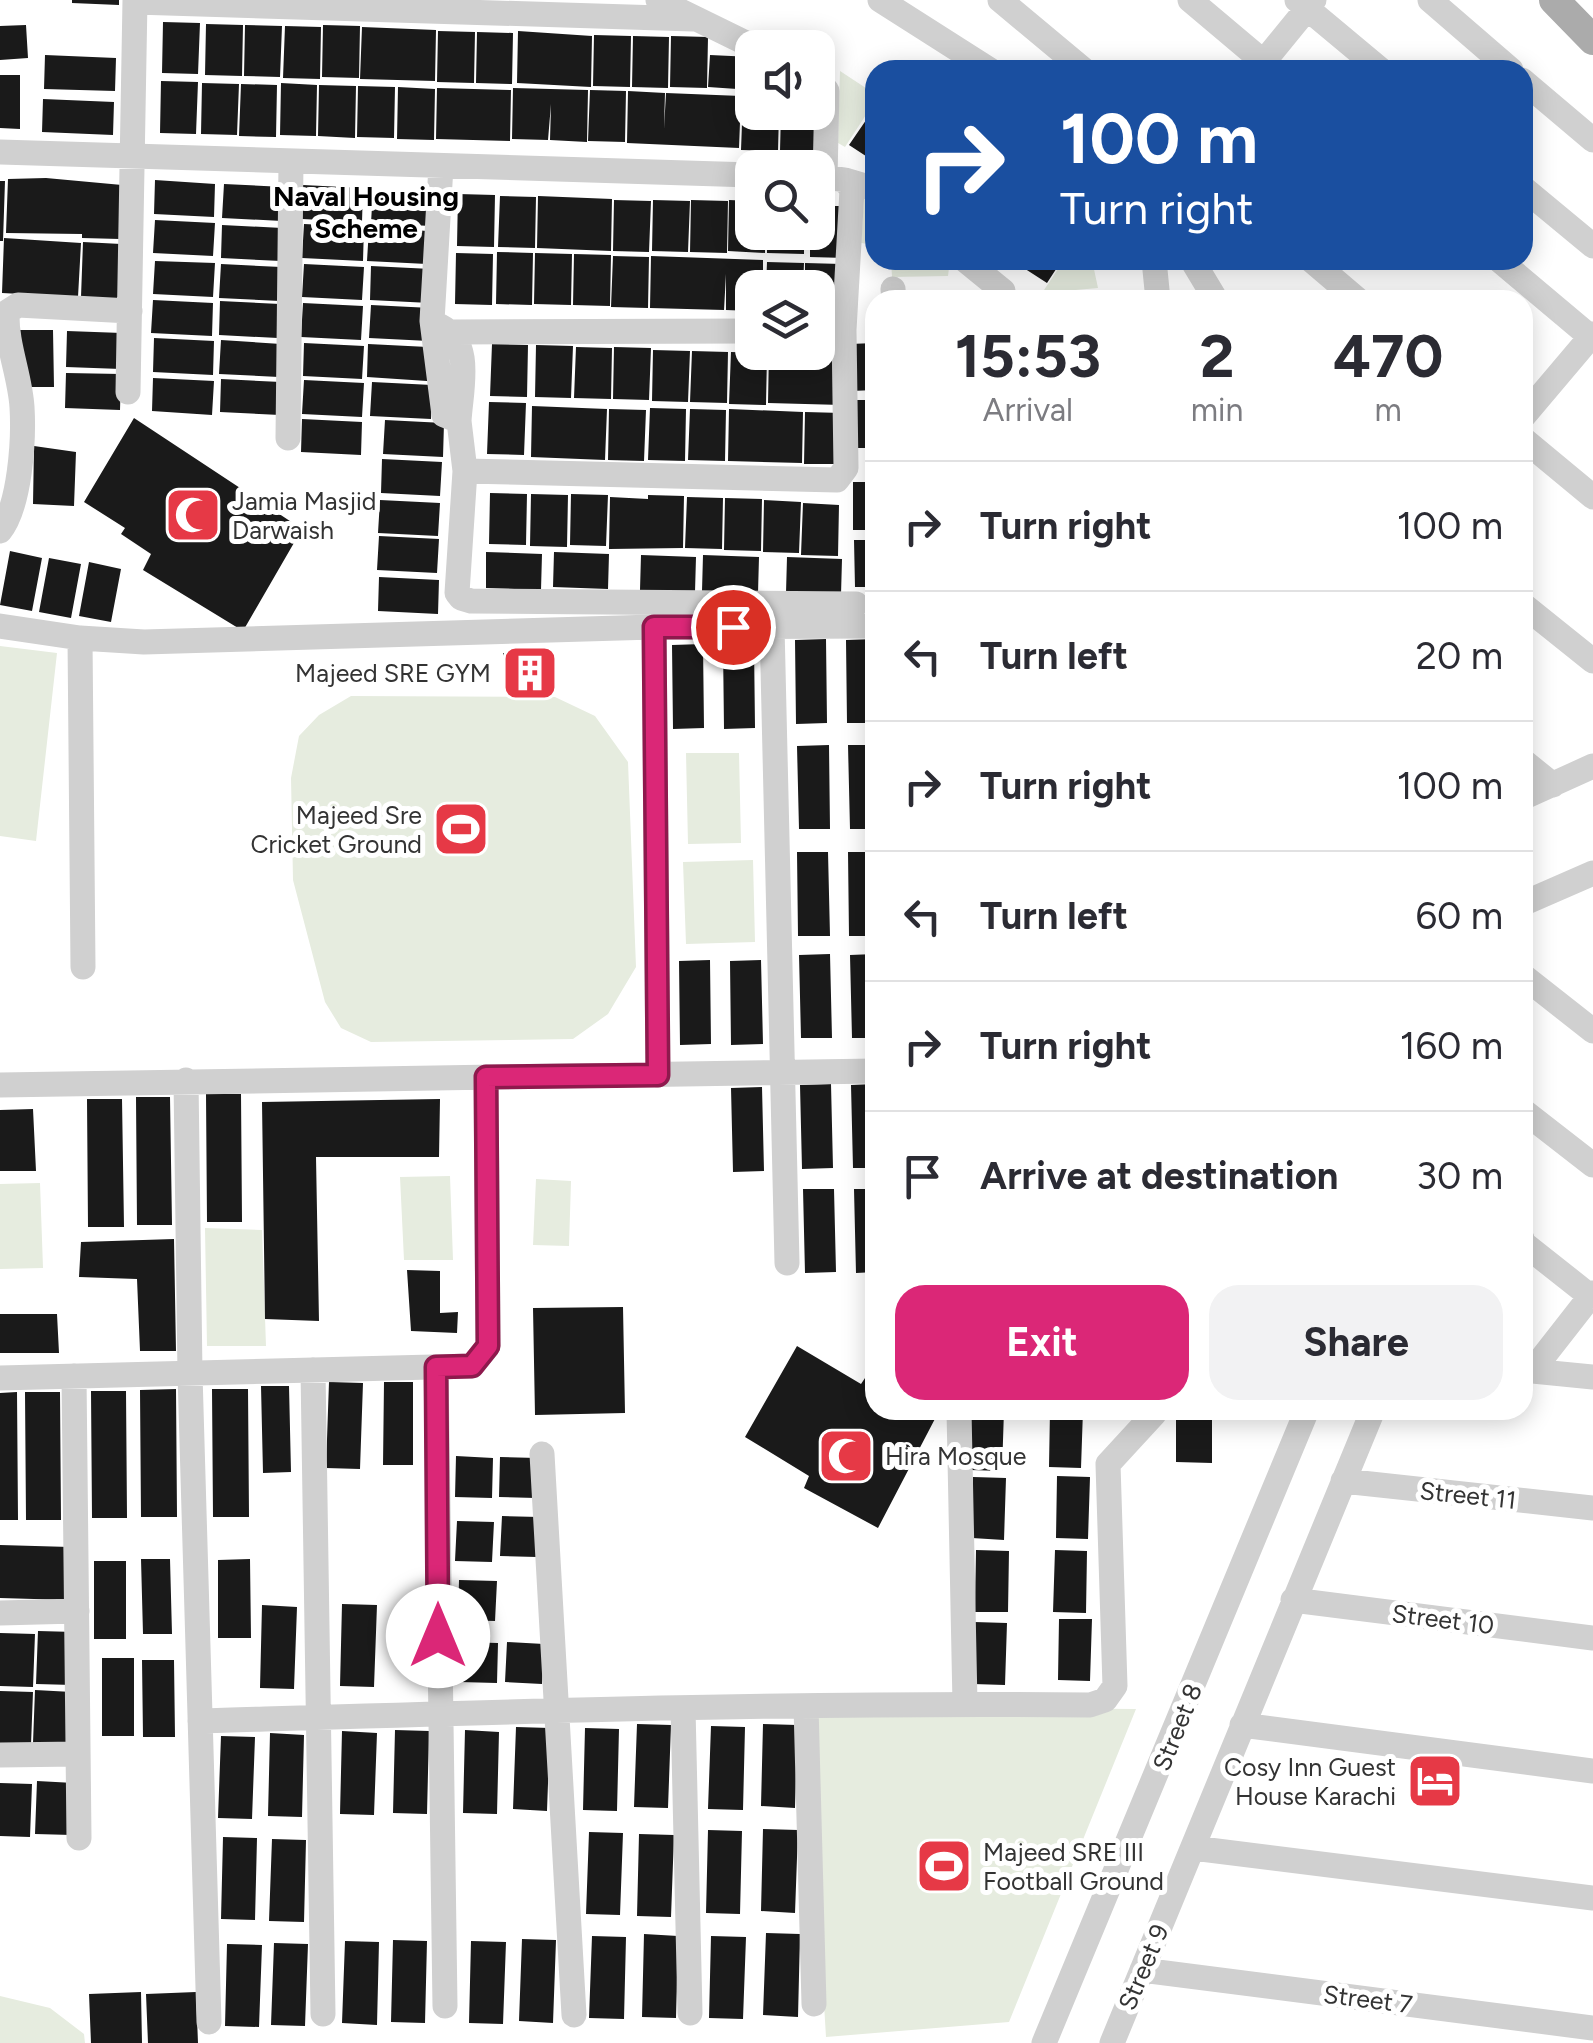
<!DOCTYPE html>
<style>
body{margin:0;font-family:Figtree,sans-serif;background:#f2f2f3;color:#2b2b33;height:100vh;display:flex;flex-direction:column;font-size:38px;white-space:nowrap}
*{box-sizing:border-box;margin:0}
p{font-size:32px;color:#7c7c81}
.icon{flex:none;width:55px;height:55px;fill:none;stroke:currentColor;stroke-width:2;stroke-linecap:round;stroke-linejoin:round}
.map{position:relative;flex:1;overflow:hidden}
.sheet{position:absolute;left:865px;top:290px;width:668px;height:1130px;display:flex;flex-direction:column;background:#fff;border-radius:30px;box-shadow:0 5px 25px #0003}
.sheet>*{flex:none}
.guide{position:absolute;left:865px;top:60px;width:668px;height:210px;border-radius:30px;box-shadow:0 5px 25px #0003;background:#1a4fa0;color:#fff;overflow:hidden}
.fabs{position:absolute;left:735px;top:30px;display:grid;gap:20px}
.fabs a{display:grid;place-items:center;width:100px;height:100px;border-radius:20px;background:#fff;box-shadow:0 5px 25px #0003;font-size:50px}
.pin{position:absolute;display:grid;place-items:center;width:85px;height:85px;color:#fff;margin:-42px;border:5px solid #fff;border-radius:50%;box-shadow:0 2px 10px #0007}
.me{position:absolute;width:110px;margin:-55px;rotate:0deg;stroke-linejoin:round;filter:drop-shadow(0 0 8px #0008)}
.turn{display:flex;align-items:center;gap:35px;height:210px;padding:0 30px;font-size:45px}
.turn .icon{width:130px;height:130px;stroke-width:2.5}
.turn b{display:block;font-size:70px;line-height:85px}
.eta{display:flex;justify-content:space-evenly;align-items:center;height:170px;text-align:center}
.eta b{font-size:60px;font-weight:700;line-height:70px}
.primary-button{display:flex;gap:20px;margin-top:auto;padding:20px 30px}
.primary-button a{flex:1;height:115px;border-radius:30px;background:#db2777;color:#fff;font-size:40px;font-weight:700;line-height:115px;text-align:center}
.primary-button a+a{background:#f2f2f3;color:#2b2b33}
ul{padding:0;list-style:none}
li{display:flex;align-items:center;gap:30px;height:130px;padding:0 30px;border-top:2px solid #e1e1e2}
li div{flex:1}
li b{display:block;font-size:38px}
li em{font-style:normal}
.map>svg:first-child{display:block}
.green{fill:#e6ecdf}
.building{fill:#1a1a1a}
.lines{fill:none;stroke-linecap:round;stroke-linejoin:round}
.minor{stroke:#d0d0d0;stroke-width:25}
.major{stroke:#ababab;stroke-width:30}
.route-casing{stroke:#8e194d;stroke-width:25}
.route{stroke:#db2777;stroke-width:18}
.labels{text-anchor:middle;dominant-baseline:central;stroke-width:10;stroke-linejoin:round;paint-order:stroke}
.poi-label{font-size:25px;fill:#333;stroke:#fff;text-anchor:start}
.street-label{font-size:25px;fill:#333;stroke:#fff}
.neighbourhood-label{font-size:28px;font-weight:bold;fill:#000;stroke:#fff}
</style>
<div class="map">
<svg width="1593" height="2043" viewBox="0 0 1593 2043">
<rect width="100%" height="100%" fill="#fff"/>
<path class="green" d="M840,71l35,23v7l-30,46 -7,-4z
M864,198l11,7v40l-14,-2z
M891,260h59l-2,16 -56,1z
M1064,260h28l6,28 -56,5z
M0,646l57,7 -21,188 -36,-5z
M351,696l204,1 40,19 33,46 8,205 -28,47 -35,25 -202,3 -30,-14 -16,-26 -32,-122 -2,-102 8,-42 20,-21z
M686,753h53l2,90 -53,1z
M753,860l2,82 -69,2 -3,-82z
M450,1176l3,84h-49l-4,-83z
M536,1179l35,2 -2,65 -36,-1z
M40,1183l3,85 -43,1v-85z
M205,1228l57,2 4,116h-59z
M806,1706l330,3 -127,313 -183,15z
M0,1996l50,12 34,26 1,9h-85z"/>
<path class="building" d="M72,0h47v5l-47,-2z
M163,22l37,1 -2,51 -36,-1z
M206,24l37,1 -1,51 -37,-1z
M26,25l2,33 -28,2v-34z
M245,25l37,1 -2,51 -36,-1z
M323,25l37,1 -1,52 -37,-1z
M285,26l36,1 -1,52 -37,-1z
M362,27l74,3 -1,51 -75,-2z
M438,31l37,1 -1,51 -37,-1z
M518,31l74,5 -1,51 -74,-4z
M477,32l36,1 -1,51 -36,-1z
M594,35l37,1 -1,51 -37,-1z
M633,36l36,1 -1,51 -36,-1z
M671,36l37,1 -1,51 -37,-1z
M45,55l71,3 -1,33 -71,-2z
M710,55l42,2v33l-44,-3z
M0,75h20v54l-20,-1z
M161,81l37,1 -2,52 -36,-1z
M202,83l37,1 -2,51 -36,-1z
M281,83l36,2 -1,51 -36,-1z
M241,84l36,1 -1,52 -37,-1z
M319,85l37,1 -1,52 -37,-2z
M358,86l37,1 -1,51 -37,-1z
M398,87l37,2 -1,51 -37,-1z
M437,88l74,2 -1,51 -74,-2z
M513,88l75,2 -1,52 -37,-2 1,-36 -3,36 -36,-1z
M590,90l36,1 -1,51 -37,-1z
M628,91l37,2 -1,36 2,-36 75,3 -2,52 -112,-5z
M743,98l9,1v13h27l-1,39 -37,-1z
M43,99l71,3 -1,33 -71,-3z
M875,107v55l-26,-17z
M781,112h37l-1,40 -37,-1z
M46,178l76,7 -2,54 -38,-1v-4l-76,-1 2,-54z
M155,180l60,4 -1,33 -60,-3z
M0,181h5l-2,60h-3z
M224,184l60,3 -2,34 -60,-3z
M303,185l60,3 -1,34 -60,-3z
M373,189l60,4 -2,33 -60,-3z
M458,194l37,1 -1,52 -37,-1z
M500,196l36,1 -1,51 -37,-1z
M538,196l74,3 -1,52 -74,-3z
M614,200l37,1 -2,51 -36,-1z
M653,200l37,1 -2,51 -36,-1z
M691,200l37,1 -1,52 -37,-1z
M729,200l23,1v31h13v21l-37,-2z
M818,206h29l-1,52 -36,-1v-25h8z
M155,220l60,3 -2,33 -60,-3z
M304,224l60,3 -1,34 -61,-3z
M222,225l60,3 -1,33 -60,-3z
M369,228l60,3 -2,33 -60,-3z
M767,232h37v22l-37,-1z
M4,238l77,5 -3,54 -76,-4z
M83,242l38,2 -2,55 -38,-2z
M497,252l36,1 -1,52 -36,-1z
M456,253l37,1 -1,51 -37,-1z
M535,253l37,1 -1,51 -37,-1z
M574,254l37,1 -1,51 -37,-1z
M613,256l36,1 -1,51 -37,-1z
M651,256l112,4v28h-11v23l-26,-1v-36l-2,36 -74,-2z
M1018,260h44l-15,23 -31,-20z
M155,261l60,2 -2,34 -60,-3z
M767,262l37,1 -1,25h-37z
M805,263l37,1 -1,51 -23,-1v-26h-13z
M221,264l60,3 -1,34 -61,-3z
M304,264l60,3 -2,33 -60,-3z
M371,266l60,3 -1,34 -60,-3z
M911,296h31v4h-31z
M153,300l60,3 -1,33 -61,-3z
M220,301l60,3 -2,34 -59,-3z
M303,303l60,3 -2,34 -60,-3z
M371,305l60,3 -2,33 -60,-3z
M20,330h33l1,57h-34z
M67,331l55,2 -1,36 -55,-2z
M154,338l60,3 -1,34 -60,-3z
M221,340l60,4 -2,33 -60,-3z
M304,343l60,3 -2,33 -59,-3z
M875,343v47l-24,1 -1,-47z
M368,344l60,3 -1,34 -60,-4z
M492,344l36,1 -1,52 -37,-1z
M536,345l37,1 -2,52 -36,-1z
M576,347l36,1 -1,51 -37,-1z
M614,347l37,1 -2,52 -36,-1z
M653,350l37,1 -2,51 -36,-1z
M692,351l36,1 -1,51 -37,-1z
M731,352l36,1 -1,52 -37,-1z
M769,352l74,1 -1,52 -74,-2z
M66,373l55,1 -1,36 -55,-2z
M153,378l61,3 -2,34 -60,-4z
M221,379l60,3 -1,33 -60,-3z
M304,380l60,3 -2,34 -60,-3z
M372,382l60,3 -1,34 -61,-3z
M851,400h24v48h-24z
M489,402l37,1 -2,52 -37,-1z
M532,406l75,3 -2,51 -74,-3z
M650,408l36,1 -1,52 -37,-1z
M609,409l37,1 -2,51 -36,-1z
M690,409l36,1 -1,51 -37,-1z
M729,409l74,3 -1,51 -74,-2z
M805,412l37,1 -2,51h-36z
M134,418l168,111 -59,102 -100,-61 8,-16 -30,-20 4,-6 -41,-26z
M302,419l60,3 -1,33 -60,-3z
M385,420l59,3 -1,34 -60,-3z
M34,446l42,6 -2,54 -41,-2z
M382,459l60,3 -2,34 -59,-3z
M853,482h22v48h-22z
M490,493l37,1 -1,51 -37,-1z
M531,494l37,1 -1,52 -37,-1z
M571,494l37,1 -2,51 -36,-1z
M648,495l36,1 -1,52 -74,1 1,-52 38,2z
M687,497l36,1 -1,51 -37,-1z
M725,498l37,1 -1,52 -37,-1z
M380,500l60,3 -2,33 -60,-3z
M764,500l37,2 -2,51 -36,-1z
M803,503l36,2 -1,51 -37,-1z
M379,536l60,3 -2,34 -60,-3z
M854,540h21v47h-20z
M10,551l32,7 -10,53 -32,-6z
M486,552l56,2 -1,36 -55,-2z
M554,552l55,2 -1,35 -55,-2z
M641,555l55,2 -1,35 -55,-2z
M703,555l56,2 -1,36 -56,-2z
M787,557l55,2 -1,36 -55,-2z
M49,558l32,6 -10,54 -32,-6z
M89,562l32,7 -10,53 -32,-6z
M379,577l60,3 -1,34 -60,-3z
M826,639l1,84 -31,1 -1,-84z
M875,639v84h-28l-1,-83z
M703,644l1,84 -31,1 -1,-84z
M754,644l1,84 -31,1 -1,-84z
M503,653l52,2v37l-50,-2z
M829,745l1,84h-31l-2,-83z
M848,745h27v84h-25z
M797,852h31l2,84h-32z
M848,852h27v84h-26z
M830,954l2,84h-31l-2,-83z
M875,954v84h-23l-2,-83z
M710,960l1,84 -31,1 -1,-84z
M761,960l2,84 -32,1 -1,-84z
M831,1084l2,84 -31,1 -2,-84z
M875,1084v84h-22l-2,-83z
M762,1087l2,84 -31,1 -2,-84z
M206,1094h35l1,128h-35z
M136,1097h34l2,128h-35z
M87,1099h35l2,128h-36z
M440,1099l-1,58h-123l3,164 -54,-2 -3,-217z
M33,1109l3,62h-36v-61z
M803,1189h31l2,83 -31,1z
M854,1189h21v83l-19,1z
M174,1239l2,112h-36l-3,-72 -58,-2 2,-35z
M407,1270l33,1v42l18,-1 -1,21 -46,-2z
M623,1307l2,106 -90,2 -2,-107z
M0,1314h57l2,39h-59z
M797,1346l64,38 8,-12 6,4v34h57l6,3 -60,115 -74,-40 5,-12 -64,-39z
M329,1382l34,1 -3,86 -34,-1z
M384,1382h29v83h-30z
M261,1386h28l2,86 -28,1z
M176,1389l1,128h-36l-1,-127z
M212,1389h36l1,128h-36z
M91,1391h35l1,127h-35z
M17,1392l1,128h-18v-127z
M25,1392h35l1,128h-35z
M971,1410h33l-2,61 -32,-1z
M1050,1410h33l-2,58 -32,-1z
M1176,1410h36v53l-36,-1z
M1382,1410h67l-1,10 -66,-8z
M456,1456l37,2 -1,40 -37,-1z
M500,1457l37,1 -1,40 -37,-1z
M1057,1476l33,1 -2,62 -32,-1z
M973,1477l33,1 -2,62 -32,-2z
M502,1516l37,1 -2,40 -37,-1z
M457,1521l37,1 -2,40 -37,-1z
M0,1545l70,2 -2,53 -68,-2z
M976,1550l33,1 -1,61h-33z
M1055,1550l32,1 -1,62 -33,-1z
M141,1559h29l2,75h-29z
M250,1559l1,79h-33v-78z
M94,1561h32v78h-32z
M459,1580l38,1 -2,40 -37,-1z
M342,1604l35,1 -3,82 -34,-1z
M262,1605l35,2 -3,82 -34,-1z
M1059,1619h33l-2,62 -32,-1z
M974,1622l33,1 -2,62 -32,-1z
M38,1631l37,1 -2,53 -37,-1z
M0,1633l35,1 -2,53 -33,-1z
M461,1642l37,1 -1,40 -37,-1z
M507,1642l37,2 -2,40 -37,-2z
M102,1658h32v78h-32z
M142,1660h32l1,77h-32z
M35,1690l37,2 -2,53 -37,-2z
M0,1691l33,1 -2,53 -31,-1z
M637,1724l34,1 -3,83 -34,-1z
M763,1724l34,1 -2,83 -34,-2z
M711,1726l34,1 -2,83 -35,-1z
M516,1727l34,1 -3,83 -34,-2z
M585,1728l34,1 -2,82 -34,-1z
M395,1730l34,1 -2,83 -34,-1z
M465,1730l34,2 -2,82 -34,-1z
M342,1731l35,2 -3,82 -34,-1z
M270,1733l34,2 -2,82 -34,-1z
M221,1736l34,1 -3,82 -34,-1z
M37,1781l37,2 -2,52 -37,-1z
M0,1783l32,1 -2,53 -30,-1z
M763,1829l35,1 -3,83 -34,-2z
M708,1830l34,1 -2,83 -34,-1z
M589,1832l34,1 -3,82 -34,-1z
M639,1834l35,1 -3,82 -34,-1z
M223,1837l34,1 -2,82 -34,-1z
M272,1839l34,1 -2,82 -35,-1z
M766,1933l34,1 -2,83 -35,-2z
M644,1934l34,2 -2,82 -34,-1z
M592,1936l34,1 -2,82 -35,-1z
M711,1936l35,1 -3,82 -34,-1z
M522,1939l34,1 -3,83 -34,-2z
M393,1940l34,1 -2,82 -34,-1z
M345,1941l34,1 -2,83 -35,-2z
M471,1941l35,1 -3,82 -34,-1z
M274,1943l34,1 -3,82 -34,-1z
M227,1944l35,1 -3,82 -34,-1z
M141,1992l1,51h-51l-2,-49z
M196,1992l2,51h-50l-2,-49z"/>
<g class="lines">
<path class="minor" d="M658,0l98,48
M880,0l110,70
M1000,0l84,70
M1190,0l83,70
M1297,0l84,70
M1430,0l81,70
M135,2l558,17
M1257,70l57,-70
M818,79l9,12 -2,86 20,3 30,9
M1522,80l71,60
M0,152l752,23
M441,166l-9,155 12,94 15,6 6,50 -8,122 4,5 10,3 385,3
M1522,187l71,59
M965,260l38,31
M1154,260l4,40
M1192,260l24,40
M1311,260l47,40
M1499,260l94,79
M893,289l1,11
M440,326c34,17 21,62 19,95
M818,331l26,-1
M453,332l299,-1
M128,392l7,-392
M1522,418l71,-84
M288,438l3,-276
M1522,438l71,59
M465,471l372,9 9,-12 -2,-138 8,-140 -7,-10
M0,531c20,-25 24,-91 22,-124 -2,-32 -16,-62 -15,-95l11,-7 112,6
M1522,604l71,57
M0,626l80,12 64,4 510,-15 221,-1
M772,626l15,637
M654,627l4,448
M80,638l3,329
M1522,760l31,25
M1522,798l71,-32
M1522,904l71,-31
M1522,975l71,56
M186,1080l4,294 19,648
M0,1085l875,-14
M1522,1110l71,55
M1522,1239l1,4 67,53
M436,1367l9,639
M313,1370l10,644
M1522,1370l71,7
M1532,1371l61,-78
M74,1376l5,462
M0,1378l472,-12 16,-20 -2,-269
M959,1410l6,294
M542,1454l32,561
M1343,1481l250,27
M1293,1600l300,38
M0,1613l77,-2
M806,1706l8,298
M683,1708l7,305
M200,1721c297,-9 593,-19 890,-16l15,-5 10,-14 -7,-222 46,-50v-4
M1242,1725l351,46
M0,1755l78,-1
M1193,1848l400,50
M1142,1970l451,58
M1044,2043l263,-633
M1112,2043l261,-633"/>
<path class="major" d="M1554,0l39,40"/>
</g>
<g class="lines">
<g class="route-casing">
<path id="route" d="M438,1636l-2,-269 36,-1 16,-20 -2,-269 172,-2 -4,-448h79"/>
</g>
<use href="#route" class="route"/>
</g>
<defs>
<g id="mosque-square" transform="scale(2.875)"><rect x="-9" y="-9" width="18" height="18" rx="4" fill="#e63946" stroke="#fff"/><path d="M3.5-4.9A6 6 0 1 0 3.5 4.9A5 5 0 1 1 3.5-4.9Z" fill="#fff"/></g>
<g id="building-square" transform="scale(2.875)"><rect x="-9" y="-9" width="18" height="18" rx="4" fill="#e63946" stroke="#fff"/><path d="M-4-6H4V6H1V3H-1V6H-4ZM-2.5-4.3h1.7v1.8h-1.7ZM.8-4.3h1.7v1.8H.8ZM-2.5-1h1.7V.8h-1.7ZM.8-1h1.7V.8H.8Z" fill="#fff"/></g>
<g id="stadium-square" transform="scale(2.875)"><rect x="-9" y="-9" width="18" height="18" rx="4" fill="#e63946" stroke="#fff"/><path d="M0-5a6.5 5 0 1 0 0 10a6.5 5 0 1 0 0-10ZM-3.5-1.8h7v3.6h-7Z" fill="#fff"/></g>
<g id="hotel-square" transform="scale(2.875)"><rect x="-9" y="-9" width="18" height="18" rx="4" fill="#e63946" stroke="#fff"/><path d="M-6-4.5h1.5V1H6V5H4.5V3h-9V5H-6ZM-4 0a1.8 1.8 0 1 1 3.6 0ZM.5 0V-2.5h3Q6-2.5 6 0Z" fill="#fff"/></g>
</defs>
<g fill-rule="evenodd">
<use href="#mosque-square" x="193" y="515"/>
<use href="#building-square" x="530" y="673"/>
<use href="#stadium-square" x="461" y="829"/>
<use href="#mosque-square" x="846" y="1456"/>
<use href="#hotel-square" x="1435" y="1781"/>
<use href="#stadium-square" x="944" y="1866"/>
</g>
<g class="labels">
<g class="poi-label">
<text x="232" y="501">Jamia Masjid<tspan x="232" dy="29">Darwaish</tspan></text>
<text x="491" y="673" text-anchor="end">Majeed SRE GYM</text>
<text x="422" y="815" text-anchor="end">Majeed Sre<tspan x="422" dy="29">Cricket Ground</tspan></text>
<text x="885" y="1456">Hira Mosque</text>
<text x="1396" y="1767" text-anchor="end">Cosy Inn Guest<tspan x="1396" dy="29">House Karachi</tspan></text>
<text x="983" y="1852">Majeed SRE III<tspan x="983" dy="29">Football Ground</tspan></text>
</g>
<g class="street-label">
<text transform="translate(1468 1495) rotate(6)">Street 11</text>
<text transform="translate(1443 1619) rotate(7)">Street 10</text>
<text transform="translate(1177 1727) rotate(-68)">Street 8</text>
<text transform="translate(1143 1967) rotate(-67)">Street 9</text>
<text transform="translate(1368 1999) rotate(7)">Street 7</text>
</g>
<g class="neighbourhood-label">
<text x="366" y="196">Naval Housing<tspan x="366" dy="32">Scheme</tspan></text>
</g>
</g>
</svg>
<div class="fabs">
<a><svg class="icon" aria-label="sound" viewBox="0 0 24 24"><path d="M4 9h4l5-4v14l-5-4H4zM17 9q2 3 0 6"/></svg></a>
<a><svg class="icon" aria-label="search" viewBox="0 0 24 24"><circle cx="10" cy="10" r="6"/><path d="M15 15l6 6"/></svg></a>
<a><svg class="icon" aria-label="layers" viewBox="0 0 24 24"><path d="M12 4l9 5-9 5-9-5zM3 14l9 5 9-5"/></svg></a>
</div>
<div class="pin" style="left:733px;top:627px;background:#d93025"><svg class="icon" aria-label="arrive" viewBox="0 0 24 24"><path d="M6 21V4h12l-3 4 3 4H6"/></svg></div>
<svg class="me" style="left:438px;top:1636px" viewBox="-20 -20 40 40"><circle r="19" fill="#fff"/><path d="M0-13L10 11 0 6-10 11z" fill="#db2777"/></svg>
<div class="guide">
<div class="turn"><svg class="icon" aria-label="right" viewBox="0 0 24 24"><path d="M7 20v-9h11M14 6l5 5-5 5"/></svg><div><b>100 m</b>Turn right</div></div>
</div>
<section class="sheet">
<div class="eta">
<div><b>15:53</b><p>Arrival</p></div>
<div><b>2</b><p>min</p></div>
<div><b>470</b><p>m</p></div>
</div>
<ul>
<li><svg class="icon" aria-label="right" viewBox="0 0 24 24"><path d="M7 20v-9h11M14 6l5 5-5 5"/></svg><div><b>Turn right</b></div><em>100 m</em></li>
<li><svg class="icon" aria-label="left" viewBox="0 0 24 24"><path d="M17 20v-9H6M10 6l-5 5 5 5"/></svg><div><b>Turn left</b></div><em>20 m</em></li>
<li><svg class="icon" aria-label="right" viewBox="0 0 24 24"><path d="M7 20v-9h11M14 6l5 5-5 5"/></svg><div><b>Turn right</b></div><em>100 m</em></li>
<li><svg class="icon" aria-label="left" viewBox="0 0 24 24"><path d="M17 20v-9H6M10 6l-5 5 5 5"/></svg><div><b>Turn left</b></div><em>60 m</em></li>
<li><svg class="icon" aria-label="right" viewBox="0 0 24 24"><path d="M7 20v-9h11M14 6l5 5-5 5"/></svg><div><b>Turn right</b></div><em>160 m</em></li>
<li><svg class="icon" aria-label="arrive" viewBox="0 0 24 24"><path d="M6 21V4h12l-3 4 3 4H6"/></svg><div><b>Arrive at destination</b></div><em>30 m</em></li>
</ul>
<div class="primary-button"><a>Exit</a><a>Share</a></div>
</section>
</div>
